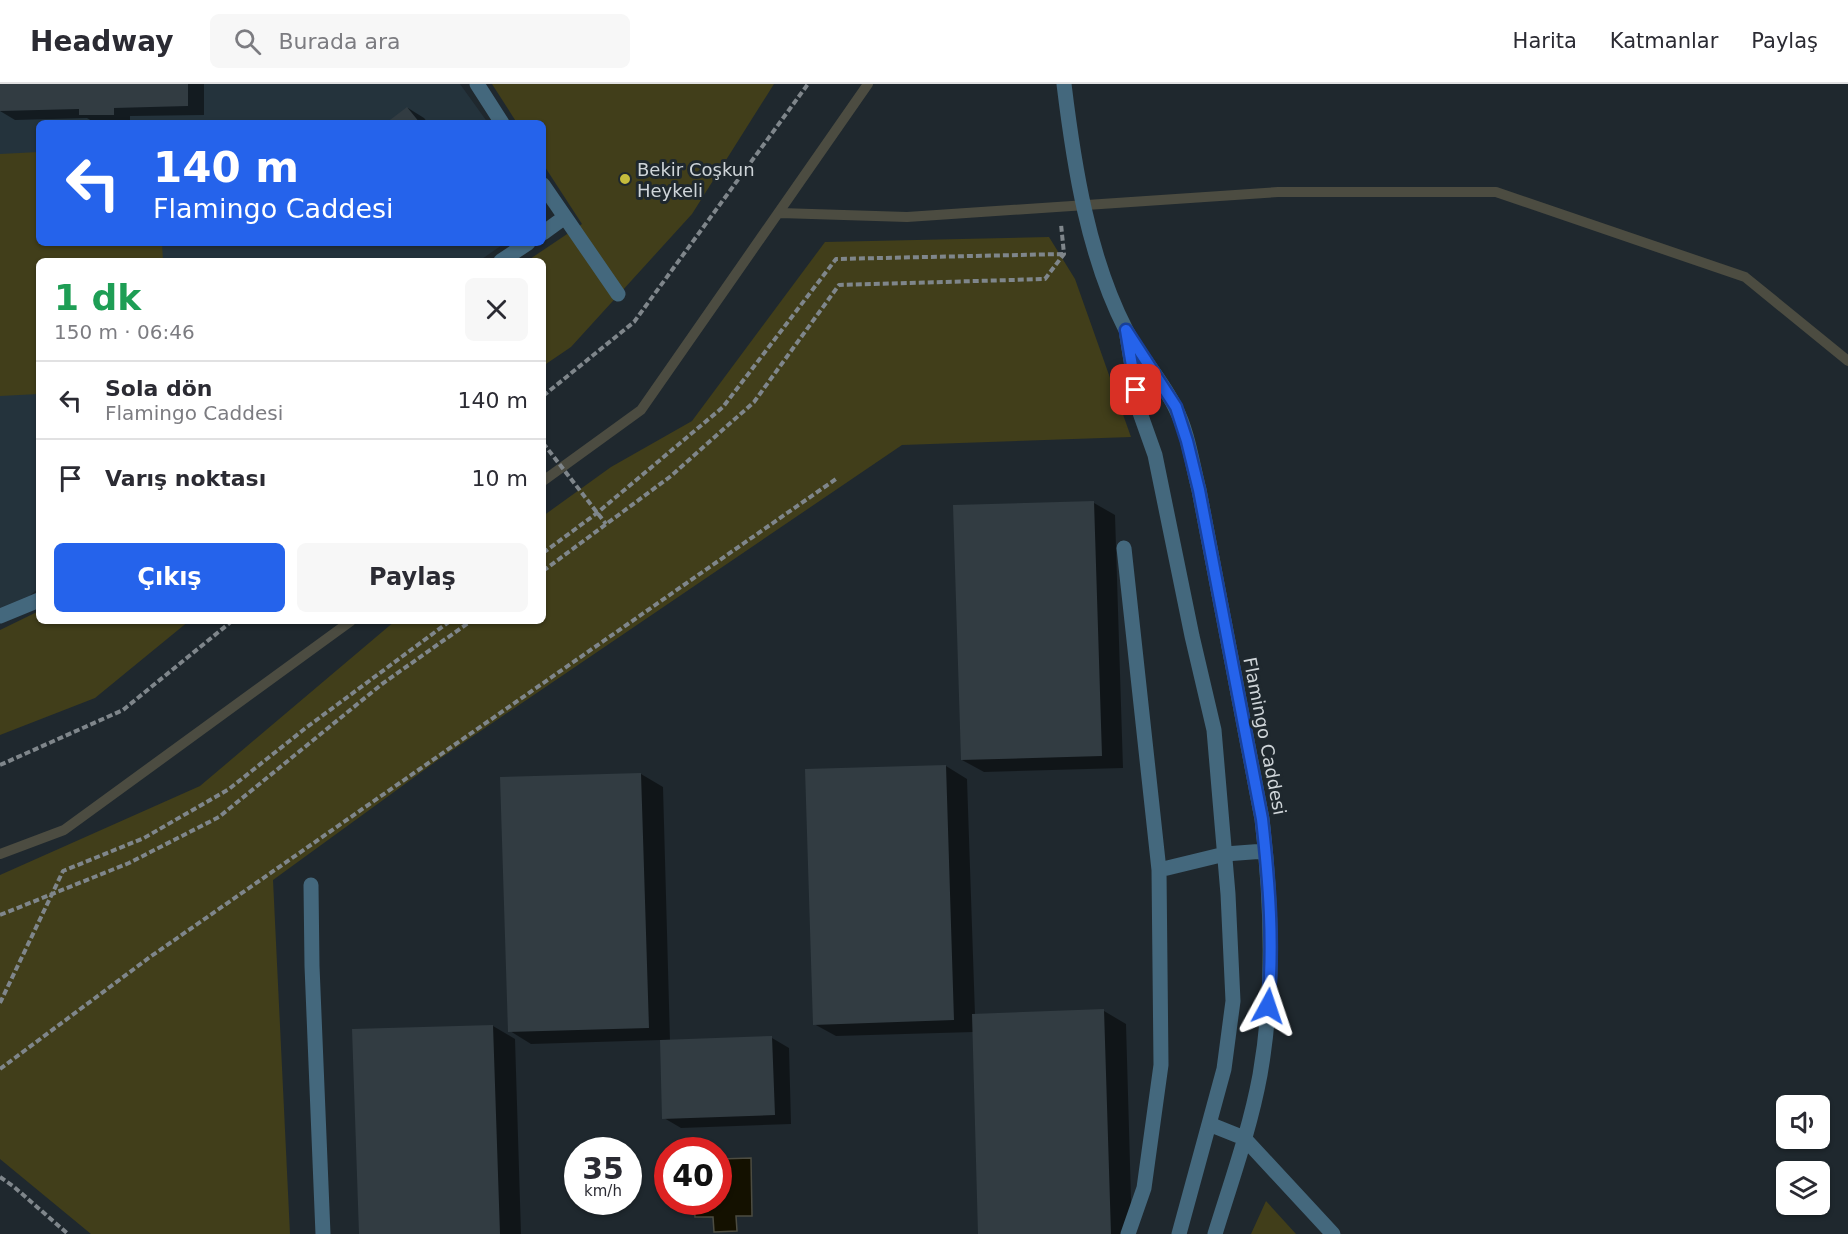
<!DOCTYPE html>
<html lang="tr">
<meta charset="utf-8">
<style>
body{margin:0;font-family:"DejaVu Sans",sans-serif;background:#f7f7f7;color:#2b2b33;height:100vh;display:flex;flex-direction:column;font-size:22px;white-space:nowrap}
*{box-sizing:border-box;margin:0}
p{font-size:20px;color:#7c7c81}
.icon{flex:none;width:33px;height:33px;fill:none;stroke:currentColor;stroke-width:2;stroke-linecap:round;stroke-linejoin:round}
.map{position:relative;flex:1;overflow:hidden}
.details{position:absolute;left:36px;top:174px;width:510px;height:366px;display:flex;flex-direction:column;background:#fff;border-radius:9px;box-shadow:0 2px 4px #0004}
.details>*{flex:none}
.guide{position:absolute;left:36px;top:36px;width:510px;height:126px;border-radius:9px;box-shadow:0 2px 4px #0004;background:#2563eb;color:#fff;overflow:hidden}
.controls{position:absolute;left:1776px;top:1011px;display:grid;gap:12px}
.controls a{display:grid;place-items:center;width:54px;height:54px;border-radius:9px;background:#fff;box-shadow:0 2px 4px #0004;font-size:30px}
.speed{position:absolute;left:564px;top:1053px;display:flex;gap:12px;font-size:30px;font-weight:700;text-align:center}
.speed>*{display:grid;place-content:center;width:78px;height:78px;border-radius:50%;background:#fff;box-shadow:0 2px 4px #0004;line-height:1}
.speed small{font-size:15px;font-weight:400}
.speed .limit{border:9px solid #d22;background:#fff;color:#111}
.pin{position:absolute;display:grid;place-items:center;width:51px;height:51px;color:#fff;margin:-26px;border-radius:12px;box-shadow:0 3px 9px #0006}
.me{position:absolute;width:66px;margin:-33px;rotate:5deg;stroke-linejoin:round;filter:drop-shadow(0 0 4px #0008)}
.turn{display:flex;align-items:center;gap:21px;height:126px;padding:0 18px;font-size:27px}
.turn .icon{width:78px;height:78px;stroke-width:2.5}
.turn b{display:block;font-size:42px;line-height:51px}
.round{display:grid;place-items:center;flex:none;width:63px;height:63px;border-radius:9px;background:#f7f7f7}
.overview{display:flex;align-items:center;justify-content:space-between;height:102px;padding:0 18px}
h1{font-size:36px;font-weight:600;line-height:45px;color:#1e9e55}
.action{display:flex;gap:12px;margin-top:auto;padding:12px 18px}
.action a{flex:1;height:69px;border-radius:9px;background:#2563eb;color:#fff;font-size:24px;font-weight:600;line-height:69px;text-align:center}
.action a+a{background:#f7f7f7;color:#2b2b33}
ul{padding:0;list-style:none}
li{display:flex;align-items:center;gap:18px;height:78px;padding:0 18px;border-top:2px solid #e1e1e2}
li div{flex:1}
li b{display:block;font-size:22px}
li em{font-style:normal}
header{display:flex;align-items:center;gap:36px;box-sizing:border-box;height:84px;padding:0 30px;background:#fff;border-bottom:2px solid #e1e1e2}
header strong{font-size:28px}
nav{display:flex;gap:33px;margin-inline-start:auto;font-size:21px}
.search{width:420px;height:54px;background:#f7f7f7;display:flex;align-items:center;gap:15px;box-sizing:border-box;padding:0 21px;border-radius:9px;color:#7c7c81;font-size:22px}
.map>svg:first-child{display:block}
.built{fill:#24333c}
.green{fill:#413e1a}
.water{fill:#141100;stroke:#4c4c41;stroke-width:1.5}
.shadow{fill:#0007}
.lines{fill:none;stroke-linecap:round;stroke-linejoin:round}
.stream{stroke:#4c4c41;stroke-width:10}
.building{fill:#323c42}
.path{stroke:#7f868b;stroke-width:4;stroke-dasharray:6 3;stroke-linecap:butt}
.minor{stroke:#44687d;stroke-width:15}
.path-bridge{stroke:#7f868b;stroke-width:4;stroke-dasharray:6 3;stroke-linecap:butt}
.route-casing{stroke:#184099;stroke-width:15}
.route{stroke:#2563eb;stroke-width:10}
.poi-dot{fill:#c5bc3d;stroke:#1f282e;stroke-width:2}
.labels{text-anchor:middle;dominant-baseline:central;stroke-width:6;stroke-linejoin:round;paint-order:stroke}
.poi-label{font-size:18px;fill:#cfd5d9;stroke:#1f282e;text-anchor:start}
.street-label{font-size:18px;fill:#cfd5d9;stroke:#1f282e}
</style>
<header>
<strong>Headway</strong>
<div class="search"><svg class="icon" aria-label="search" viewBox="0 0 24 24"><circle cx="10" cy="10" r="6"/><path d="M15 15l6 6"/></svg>Burada ara</div>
<nav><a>Harita</a><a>Katmanlar</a><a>Paylaş</a></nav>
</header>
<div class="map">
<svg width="1848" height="1150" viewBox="0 0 1848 1150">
<rect width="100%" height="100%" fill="#1f282e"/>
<path class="built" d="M0,0h460l28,39h-449v120h466l-26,18h-440v327l-10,8 -29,12z"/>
<path class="green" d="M492,0h282l-82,130 -121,133 -28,19v-105h-16l55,-37 -39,-60v-41h-26z
M39,68v91h123l1,18h-124v133l-39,2v-242z
M1049,153l26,42 56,158 -229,8 -464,315 -165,120 17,354h-199l-91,-75v-284l200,-89 195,-165h148v-105l68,-49 81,-46 133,-179z
M39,527v10h150l-94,77 -95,37v-105z
M1266,1117l30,33h-45z"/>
<path class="water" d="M751,1074l1,58h-16l1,15 -23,1 -1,-15h-18l-1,-15h24l1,-43z"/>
<path class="shadow" d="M0,0h204v31l-74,1v7h-35l-8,-5 -72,2 -15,-9z
M408,24l16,10 4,5h-40z
M1094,419l21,12 8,253 -139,4 -22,-12z
M946,682l21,13 8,236 129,-4 22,13 6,210h-152l-6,-202 -138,4 -22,-12z
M641,690l22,13 7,254 102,-3 17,10 2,76 -110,4 -17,-10 -3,-78 -130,4 -21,-13z
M493,942l22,13 6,195h-161z"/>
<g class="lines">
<path class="stream" d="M780,129l127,4 371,-25h218l249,85 103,84
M543,397l98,-71 227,-326
M0,770l64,-24 287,-209"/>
</g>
<path class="building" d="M0,0h188v22l-74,2v7h-35v-6l-79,2z
M407,23l13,16h-34z
M1094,417l8,255 -141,4 -8,-255z
M946,681l8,255 -141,5 -8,-256z
M641,689l8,255 -141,4 -8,-255z
M1104,925l7,225h-133l-6,-220z
M493,941l7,209h-141l-7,-205z
M772,952l3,79 -113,4 -2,-79z"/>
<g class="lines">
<path class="path" d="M543,312l91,-74 174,-238
M543,469l54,-40 126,-106 113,-148 227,-5
M543,487l128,-95 83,-74 85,-117 206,-6 19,-25 -3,-30
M0,681l123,-55 109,-89
M0,831l129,-52 90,-46 163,-133 89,-63
M0,919l63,-132 81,-33 85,-49 78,-62 143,-106
M0,985l150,-112 686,-478
M0,1093l13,9 55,48"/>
<path class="minor" d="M477,0l25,39
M1064,0c10,82 24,172 62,246 14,27 36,50 49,77 13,25 17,56 24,83l63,329c10,85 13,171 -2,256 -10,54 -29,107 -45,159
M543,101l75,109
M543,149l22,-16
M501,177l27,-18
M1127,252l12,74 16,45 37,181 22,94 14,164 5,107 -9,68 -45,165
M1124,464l35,322 66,-16 40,-3
M0,532l39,-16
M311,801l1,81 11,268
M1209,1040l35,14 89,96
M1128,1150l16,-46 17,-123 -2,-195"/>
<path class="path-bridge" d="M543,359l63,81"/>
</g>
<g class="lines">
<g class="route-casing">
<path id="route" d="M1136,306l-10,-60 50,77 11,34 12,49 63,329c7,62 12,124 6,187"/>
</g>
<use href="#route" class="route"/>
</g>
<circle class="poi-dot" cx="625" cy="95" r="6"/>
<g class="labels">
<g class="poi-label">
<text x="637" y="85">Bekir Coşkun<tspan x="637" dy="21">Heykeli</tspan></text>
</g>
<g class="street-label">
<text transform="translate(1265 652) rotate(79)">Flamingo Caddesi</text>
</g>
</g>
</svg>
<div class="controls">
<a><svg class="icon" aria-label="sound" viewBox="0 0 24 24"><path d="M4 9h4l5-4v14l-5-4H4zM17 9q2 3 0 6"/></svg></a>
<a><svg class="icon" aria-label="layers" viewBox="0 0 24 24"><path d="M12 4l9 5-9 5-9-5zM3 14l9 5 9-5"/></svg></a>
</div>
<div class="speed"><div>35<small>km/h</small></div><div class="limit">40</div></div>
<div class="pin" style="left:1136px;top:306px;background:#d93025"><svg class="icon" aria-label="arrive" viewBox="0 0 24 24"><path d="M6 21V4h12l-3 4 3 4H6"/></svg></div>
<svg class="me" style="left:1268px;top:922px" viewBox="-20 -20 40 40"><path d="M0-17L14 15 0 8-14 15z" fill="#2563eb" stroke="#fff" stroke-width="4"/></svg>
<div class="guide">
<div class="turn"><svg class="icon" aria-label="left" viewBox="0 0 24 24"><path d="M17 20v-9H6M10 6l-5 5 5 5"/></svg><div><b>140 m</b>Flamingo Caddesi</div></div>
</div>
<section class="details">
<div class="overview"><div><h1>1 dk</h1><p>150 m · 06:46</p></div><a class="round"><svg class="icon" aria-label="close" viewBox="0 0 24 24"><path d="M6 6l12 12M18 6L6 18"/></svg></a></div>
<ul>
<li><svg class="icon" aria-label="left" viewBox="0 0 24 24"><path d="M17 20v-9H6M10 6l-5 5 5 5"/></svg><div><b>Sola dön</b><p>Flamingo Caddesi</p></div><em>140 m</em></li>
<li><svg class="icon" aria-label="arrive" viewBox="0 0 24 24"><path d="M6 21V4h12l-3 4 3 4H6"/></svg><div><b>Varış noktası</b></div><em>10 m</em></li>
</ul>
<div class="action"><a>Çıkış</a><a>Paylaş</a></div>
</section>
</div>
